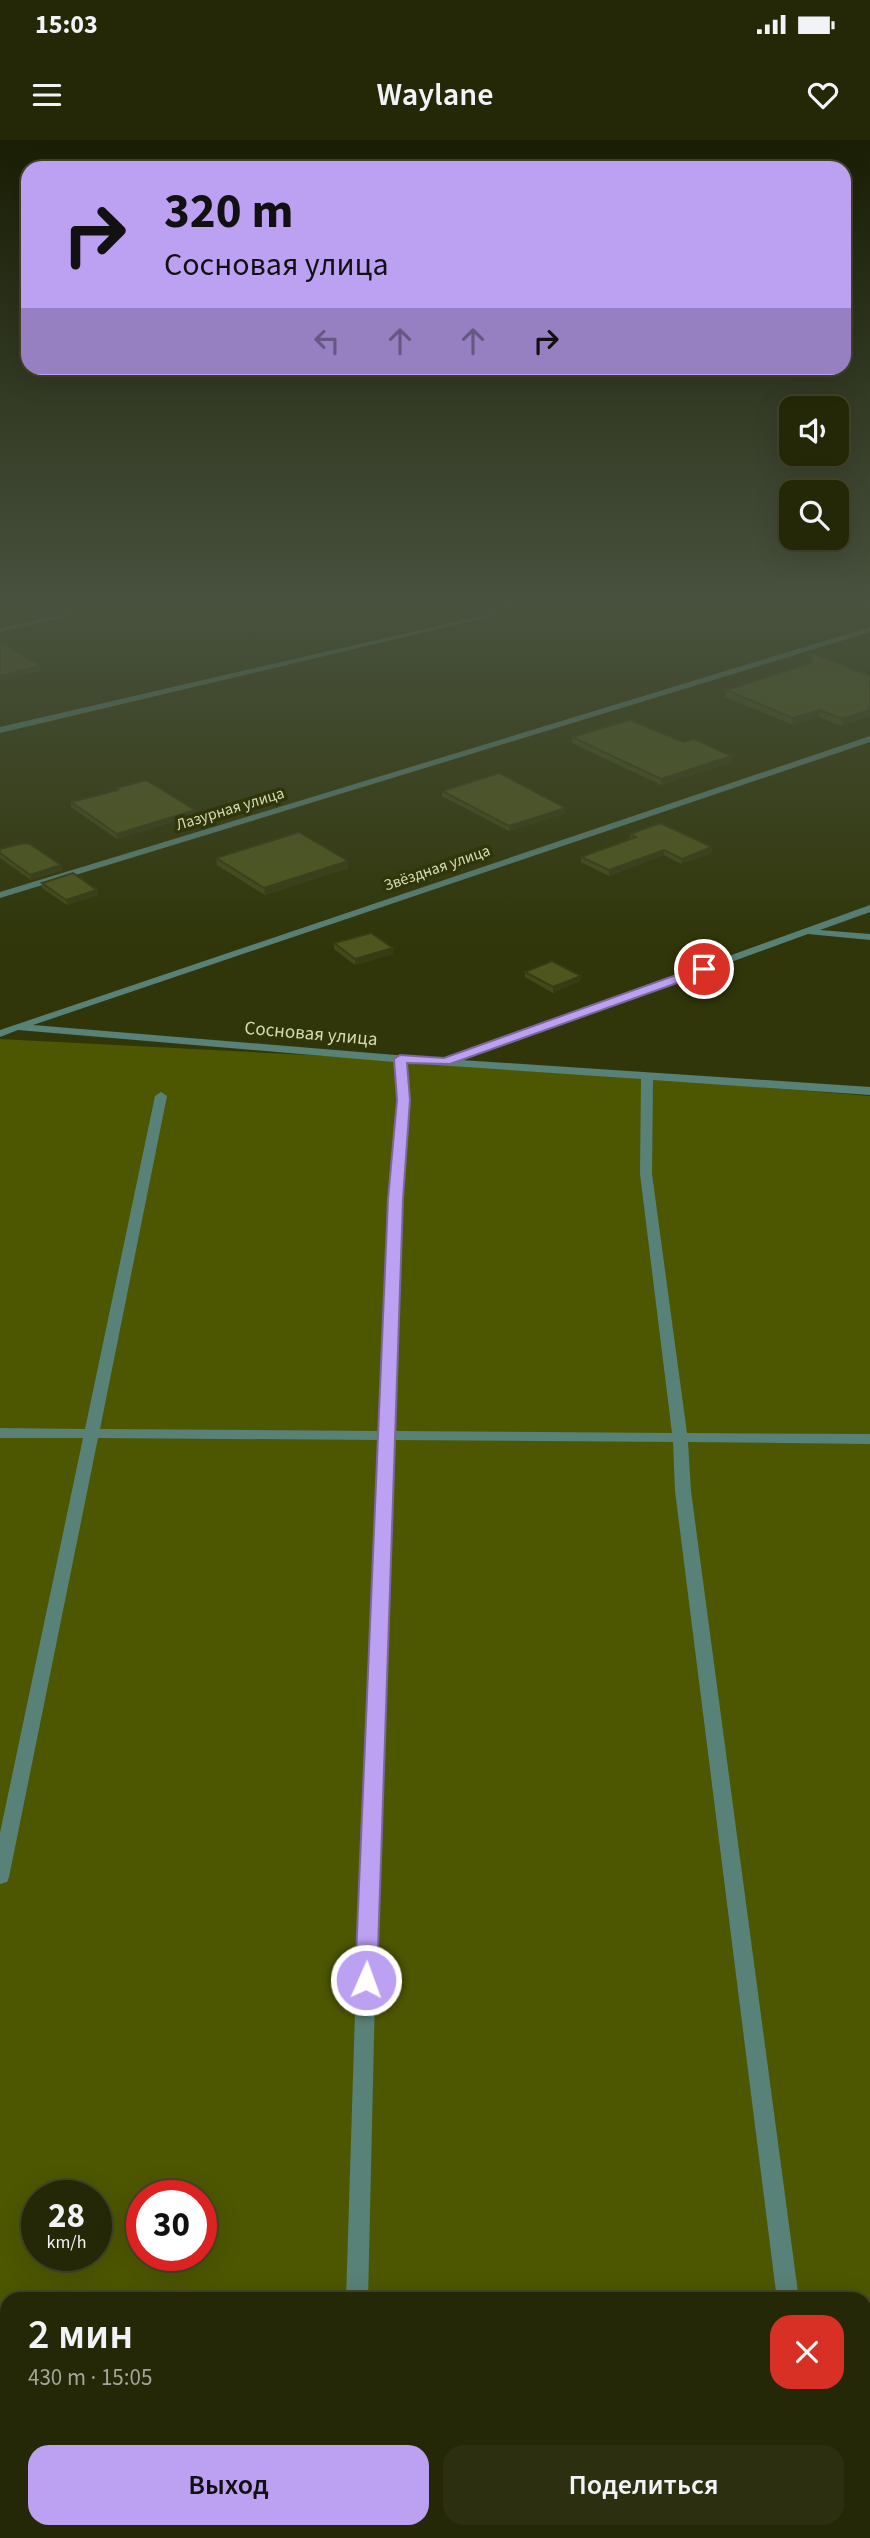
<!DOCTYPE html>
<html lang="ru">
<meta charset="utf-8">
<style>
body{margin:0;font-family:"Source Sans 3",sans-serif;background:#2c3011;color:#f1f3f6;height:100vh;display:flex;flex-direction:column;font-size:26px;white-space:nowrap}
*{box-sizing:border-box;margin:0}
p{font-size:23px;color:#a3a69b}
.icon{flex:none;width:38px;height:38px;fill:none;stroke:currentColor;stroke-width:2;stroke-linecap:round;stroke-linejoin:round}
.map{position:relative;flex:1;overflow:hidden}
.panel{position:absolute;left:0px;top:2152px;width:872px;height:247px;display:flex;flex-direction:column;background:#242807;border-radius:21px 21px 0 0;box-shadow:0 7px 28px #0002,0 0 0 2px #414428}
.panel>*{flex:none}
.banner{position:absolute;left:21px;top:21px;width:830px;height:214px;border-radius:21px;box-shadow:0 7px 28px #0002,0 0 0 2px #414428;background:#bca0f2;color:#111;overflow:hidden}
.tools{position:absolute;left:779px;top:256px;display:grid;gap:14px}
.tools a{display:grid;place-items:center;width:70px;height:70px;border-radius:14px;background:#242807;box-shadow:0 7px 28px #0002,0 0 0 2px #414428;font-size:35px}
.speed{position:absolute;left:21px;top:2040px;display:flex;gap:14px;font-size:35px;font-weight:700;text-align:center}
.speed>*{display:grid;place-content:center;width:91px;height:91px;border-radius:50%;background:#242807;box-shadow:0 7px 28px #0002,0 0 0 2px #414428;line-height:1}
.speed small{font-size:18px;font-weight:400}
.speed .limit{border:10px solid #d22;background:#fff;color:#111}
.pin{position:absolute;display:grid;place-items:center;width:60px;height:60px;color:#fff;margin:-30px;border:4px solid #fff;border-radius:50%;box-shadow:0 2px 7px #0007}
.me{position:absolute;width:77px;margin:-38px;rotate:2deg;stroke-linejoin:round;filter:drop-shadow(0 0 5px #0008)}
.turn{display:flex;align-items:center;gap:24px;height:147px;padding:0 28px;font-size:32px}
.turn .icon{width:91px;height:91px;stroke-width:2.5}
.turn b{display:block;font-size:49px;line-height:60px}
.lanes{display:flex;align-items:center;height:66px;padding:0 28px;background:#0003;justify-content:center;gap:35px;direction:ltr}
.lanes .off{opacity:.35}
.round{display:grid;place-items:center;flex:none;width:74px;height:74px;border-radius:21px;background:#2c3011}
.head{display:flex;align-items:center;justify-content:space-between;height:119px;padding:0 28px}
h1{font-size:42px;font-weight:600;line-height:52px}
.cta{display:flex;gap:14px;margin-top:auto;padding:14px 28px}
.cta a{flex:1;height:80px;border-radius:21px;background:#bca0f2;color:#111;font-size:28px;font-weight:600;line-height:80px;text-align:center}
.cta a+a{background:#2c3011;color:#f1f3f6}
.status{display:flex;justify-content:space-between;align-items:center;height:49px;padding:0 35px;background:#242807;direction:ltr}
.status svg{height:19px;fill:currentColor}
header{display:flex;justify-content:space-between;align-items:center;height:91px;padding:0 28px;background:#242807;font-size:32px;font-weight:600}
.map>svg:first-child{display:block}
.green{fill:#4d5701;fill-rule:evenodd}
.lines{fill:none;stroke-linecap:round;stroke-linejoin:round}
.minor{fill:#588177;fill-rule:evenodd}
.wall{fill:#434a19}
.shaded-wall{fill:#373c14}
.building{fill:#4e561d;stroke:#373c14;stroke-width:2}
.route{fill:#bca0f2;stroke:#7a689d;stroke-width:2}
.labels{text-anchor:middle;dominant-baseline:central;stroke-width:7;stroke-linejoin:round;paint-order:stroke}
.far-street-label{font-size:16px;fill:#d3dbb3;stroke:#303609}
.street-label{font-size:19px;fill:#d3dbb3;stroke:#303609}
</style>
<div class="status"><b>15:03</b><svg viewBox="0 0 49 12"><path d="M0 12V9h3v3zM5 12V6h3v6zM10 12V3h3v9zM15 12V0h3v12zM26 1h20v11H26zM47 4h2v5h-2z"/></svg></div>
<header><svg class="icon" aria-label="menu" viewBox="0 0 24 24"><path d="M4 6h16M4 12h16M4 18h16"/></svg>Waylane<svg class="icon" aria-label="heart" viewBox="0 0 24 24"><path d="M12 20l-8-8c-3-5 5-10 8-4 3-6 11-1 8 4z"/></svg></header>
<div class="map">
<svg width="870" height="2398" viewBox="0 0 870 2398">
<rect width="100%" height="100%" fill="#303609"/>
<path class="green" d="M0,899l445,23 425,34v1442h-870zM37,2056h59v60h-59zM142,2056h59v60h-59zM7,2160h857v232h-857z"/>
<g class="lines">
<path class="minor" d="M89,468h13l-102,24v-4z
M515,468h12l-527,125v-6z
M870,487v5l-870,266v-6z
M870,596v6l-837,283 411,34 426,-154v7l-50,18 50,4v6l-62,-6 -347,126 409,27v8l-217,-15 -1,94 35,259 183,1v10l-182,-2 3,49 108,809h-22l-102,-809 -2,-49 -280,-2 -14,380 -11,480h-22l15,-480 17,-380 -280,-2 -89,439 -2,5 -7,2v-51l83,-395h-83v-10l85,1 70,-333 6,-4 6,4 -67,333 278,2 11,-232 8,-99 -3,-38 -376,-32 -18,7v-7zM406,923l235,16 -1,95 32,259 -279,-2 8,-232 8,-99z
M346,2392h24v6h-24z"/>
</g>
<path class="wall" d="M0,468h44l-33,7 -11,-6z
M809,512l61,24 -28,50 -23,-9 -26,8 -68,-28 1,-7 84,-26 -1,-5z
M572,597l111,5 49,14v6l-71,23 -89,-42z
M116,648l79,27 -78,24 -46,-32v-5l45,-12z
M442,651l124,22 -57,18 -67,-35z
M630,694l82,19 -31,11 -17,-9 -55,21 -28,-14v-5l49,-18z
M0,709l61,16 1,5 -31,10 -31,-22z
M216,718l132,3v7l-83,27 -48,-30z
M42,743l55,7 1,5 -31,10 -25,-17z
M334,803l59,11 -38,11 -21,-16z
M525,832l56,4 -1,5 -27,12 -28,-16z"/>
<path class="shaded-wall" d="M23,468h21l-33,7 -1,-5z
M41,526v5l-41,10v-5z
M820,570l-1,7 -26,8v-7z
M870,570v7l-28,9v-7z
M732,616v6l-71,23v-6z
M566,668v5l-57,18v-5z
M195,670v5l-78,24v-5z
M712,707v6l-31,11 1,-5z
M664,710v5l-55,21v-6z
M348,721v7l-83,27 -1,-7z
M61,725l1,5 -31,10 -1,-5z
M97,750l1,5 -31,10 -1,-5z
M393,808v6l-38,11v-6z
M581,836l-1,5 -27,12v-6z"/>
<path class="building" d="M5,468h18l-13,2z
M0,502l41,24 -41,10z
M809,512l61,24v34l-28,9 -22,-9 -27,8 -67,-28 86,-27z
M630,580l53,22 11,-3 38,17 -71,23 -89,-42z
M499,633l67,35 -57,18 -67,-35z
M146,640l49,30 -78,24 -46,-32 47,-12 -2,-2z
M660,683l52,24 -30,12 -18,-9 -55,20 -28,-13 55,-20 -6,-3z
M299,692l49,29 -84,27 -48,-30z
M24,703l6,1 31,21 -31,10 -30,-22v-4z
M73,733l24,17 -31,10 -24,-17z
M371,793l22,15 -38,11 -21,-16z
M552,821l29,15 -28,11 -28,-15z"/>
<linearGradient id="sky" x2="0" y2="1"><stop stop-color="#1a1e05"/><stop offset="0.58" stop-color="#48523e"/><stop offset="1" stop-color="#48523e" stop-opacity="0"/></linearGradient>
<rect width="870" height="803" fill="url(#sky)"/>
<path class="route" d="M704,825l4,2v5l-258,92 -43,-1 3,37 -7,99 -26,781 -3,6 -8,3 -8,-3 -3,-6 33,-781 9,-99 -3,-41 6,-4 44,3z"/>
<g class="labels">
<g class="far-street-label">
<text transform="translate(230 669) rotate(-17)">Лазурная улица</text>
<text transform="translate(437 728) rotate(-19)">Звёздная улица</text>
</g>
<g class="street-label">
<text transform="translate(311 894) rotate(5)">Сосновая улица</text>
</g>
</g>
</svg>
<div class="tools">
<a><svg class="icon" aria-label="sound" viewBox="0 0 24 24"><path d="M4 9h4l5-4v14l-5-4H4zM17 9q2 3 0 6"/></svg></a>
<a><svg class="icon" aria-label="search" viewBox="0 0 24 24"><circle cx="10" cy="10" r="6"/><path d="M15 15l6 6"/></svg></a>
</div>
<div class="speed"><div>28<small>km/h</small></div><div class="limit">30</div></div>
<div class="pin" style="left:704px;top:829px;background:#d93025"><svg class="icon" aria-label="arrive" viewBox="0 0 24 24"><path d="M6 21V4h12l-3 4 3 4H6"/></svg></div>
<svg class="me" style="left:366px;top:1840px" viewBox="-20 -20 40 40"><circle r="17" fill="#bca0f2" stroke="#fff" stroke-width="3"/><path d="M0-11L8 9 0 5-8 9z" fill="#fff"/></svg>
<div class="banner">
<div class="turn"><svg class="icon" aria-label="right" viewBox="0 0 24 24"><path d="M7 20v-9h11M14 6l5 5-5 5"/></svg><div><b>320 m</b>Сосновая улица</div></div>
<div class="lanes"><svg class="icon off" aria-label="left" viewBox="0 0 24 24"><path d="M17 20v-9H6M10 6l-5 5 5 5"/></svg><svg class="icon off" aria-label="ahead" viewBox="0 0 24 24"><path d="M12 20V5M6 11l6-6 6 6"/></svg><svg class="icon off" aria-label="ahead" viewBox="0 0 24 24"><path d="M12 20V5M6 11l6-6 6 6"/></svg><svg class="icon" aria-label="right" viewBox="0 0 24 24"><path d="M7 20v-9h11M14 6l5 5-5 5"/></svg></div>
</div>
<section class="panel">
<div class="head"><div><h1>2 мин</h1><p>430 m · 15:05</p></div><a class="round" style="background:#d93025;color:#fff"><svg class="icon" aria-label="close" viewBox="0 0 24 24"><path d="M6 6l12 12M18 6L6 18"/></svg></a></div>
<div class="cta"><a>Выход</a><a>Поделиться</a></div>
</section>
</div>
